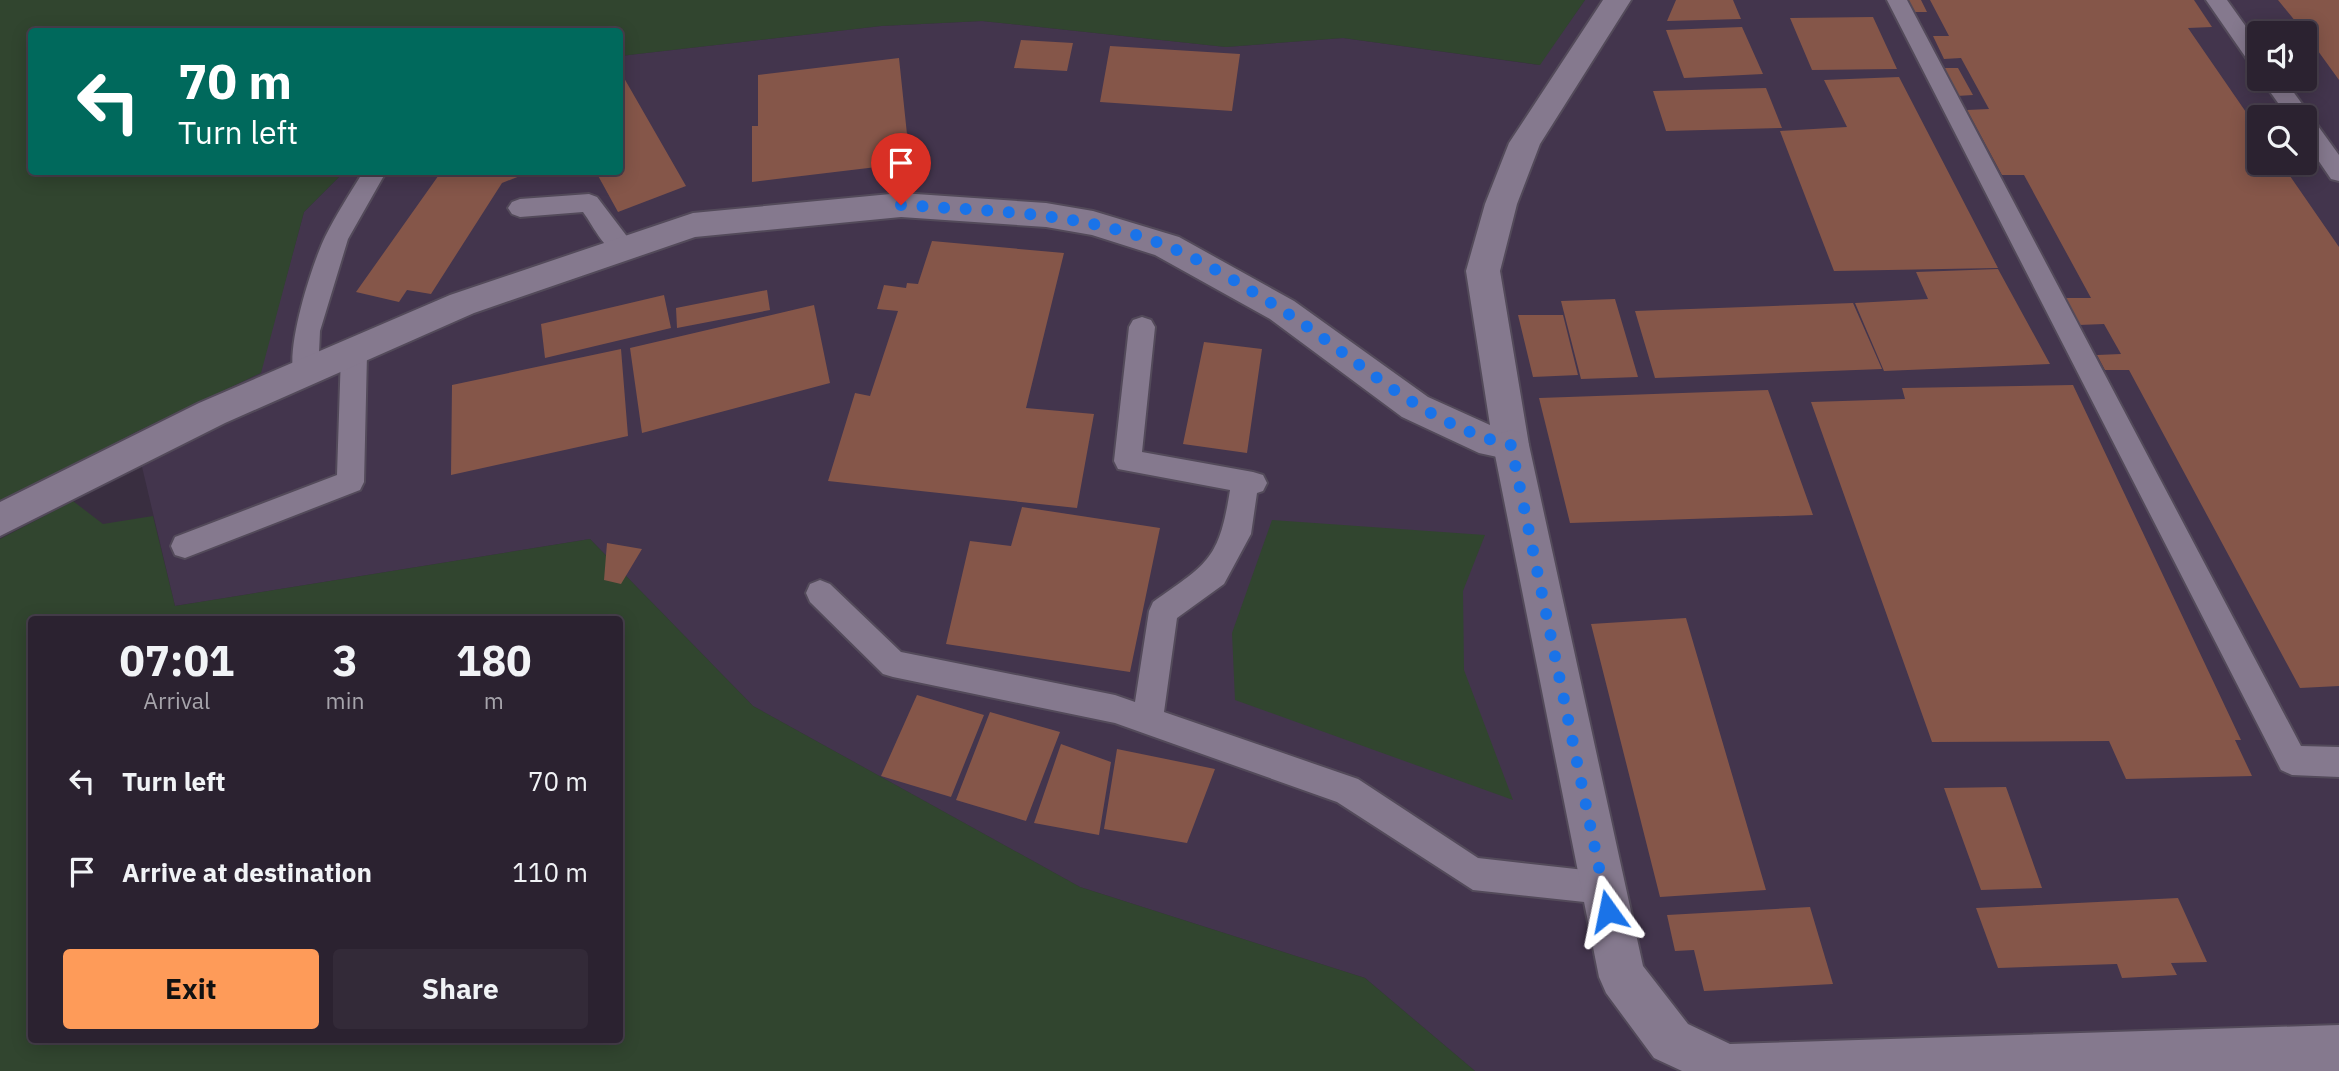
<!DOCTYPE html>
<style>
body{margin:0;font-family:"IBM Plex Sans",sans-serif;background:#332a38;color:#f1f3f6;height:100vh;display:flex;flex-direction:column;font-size:26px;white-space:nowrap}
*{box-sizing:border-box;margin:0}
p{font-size:23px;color:#a6a4ab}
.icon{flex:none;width:38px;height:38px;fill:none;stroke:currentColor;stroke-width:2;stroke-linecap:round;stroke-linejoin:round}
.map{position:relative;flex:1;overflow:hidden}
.details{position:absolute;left:28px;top:616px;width:595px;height:427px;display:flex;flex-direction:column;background:#2b2230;border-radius:7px;box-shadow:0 4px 18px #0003,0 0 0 2px #473f4c}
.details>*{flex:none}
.top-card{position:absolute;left:28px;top:28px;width:595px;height:147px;border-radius:7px;box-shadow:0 4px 18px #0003,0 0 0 2px #473f4c;background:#00695c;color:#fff;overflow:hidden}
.tools{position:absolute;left:2247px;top:21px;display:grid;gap:14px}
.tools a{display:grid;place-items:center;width:70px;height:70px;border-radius:7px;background:#2b2230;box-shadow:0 4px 18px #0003,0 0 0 2px #473f4c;font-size:35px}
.pin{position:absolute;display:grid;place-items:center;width:60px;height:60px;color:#fff;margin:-72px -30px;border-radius:50% 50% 50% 0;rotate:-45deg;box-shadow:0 0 7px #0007}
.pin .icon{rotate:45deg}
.me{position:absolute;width:77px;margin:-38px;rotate:348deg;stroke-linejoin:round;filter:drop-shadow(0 0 5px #0008)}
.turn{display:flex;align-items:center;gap:24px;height:147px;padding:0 35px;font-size:32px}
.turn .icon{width:91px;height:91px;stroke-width:2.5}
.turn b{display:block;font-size:49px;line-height:60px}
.eta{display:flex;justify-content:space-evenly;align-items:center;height:119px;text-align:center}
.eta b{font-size:42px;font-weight:700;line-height:49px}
.primary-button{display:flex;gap:14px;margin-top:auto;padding:14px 35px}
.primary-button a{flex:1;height:80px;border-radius:7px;background:#fe9b59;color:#111;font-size:28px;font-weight:700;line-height:80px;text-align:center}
.primary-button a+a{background:#332a38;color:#f1f3f6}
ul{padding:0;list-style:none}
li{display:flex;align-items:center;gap:21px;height:91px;padding:0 35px}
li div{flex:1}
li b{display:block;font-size:26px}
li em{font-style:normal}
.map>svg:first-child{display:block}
.built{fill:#43354d;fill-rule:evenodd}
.green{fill:#31452f;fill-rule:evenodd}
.building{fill:#855649}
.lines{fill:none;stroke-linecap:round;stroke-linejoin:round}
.lane-casing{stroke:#534a5a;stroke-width:4}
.street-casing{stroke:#534a5a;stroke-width:4}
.secondary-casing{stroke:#534a5a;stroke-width:4}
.lane{fill:#85798e;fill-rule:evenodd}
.street{fill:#85798e;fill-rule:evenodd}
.secondary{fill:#85798e;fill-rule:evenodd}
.route{stroke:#1a73e8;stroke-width:12;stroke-dasharray:0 21.6}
</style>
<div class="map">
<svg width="2339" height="1071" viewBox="0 0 2339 1071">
<rect width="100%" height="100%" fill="#392e40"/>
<path class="built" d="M1585,0h754v1071h-864l-110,-93 -285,-91 -327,-181 -163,-167 -415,67 -41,-173 126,-60 44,-161 40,-40h276v-116l261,-30 101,-5 244,26 117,-9 196,27zM2259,33h46v46h-46zM2259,117h46v46h-46z"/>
<path class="green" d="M0,0h1585l-45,65 -197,-27 -117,9 -244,-26 -101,5 -261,30v-24h-588v140h312l-40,40 -43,161 -127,60 -134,72z
M73,501l30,23 50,-8 22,90 415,-67 163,167 327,181 285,91 110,93h-1475v-532zM32,620h588v420h-588z
M1272,520l213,15 -22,56 1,79 49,130 -278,-100 -3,-67z"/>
<path class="building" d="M1676,0h57l8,19 -74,2z
M1907,0h14l6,12h-14z
M1930,0h264l18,27 -24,1 71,103v32h22l58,84v439l-39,2 -171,-318h-24l-8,-15 24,-1 -17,-30 -25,1 -14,-27h26l-67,-123h-22l-35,-65 22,-1 -28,-51 -17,1 -11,-23h16z
M2278,0h61v80l-34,-47z
M1873,17l24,52 -85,1 -22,-52z
M1742,27l21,47 -79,4 -18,-48z
M1021,40l52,3 -6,28 -53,-3z
M1110,46l130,8 -8,57 -132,-9z
M899,58l11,105 -158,19v-56h6v-51z
M1943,68h15l15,27 -16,1z
M620,71l66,115 -68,26 -22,-40h24z
M1899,77l99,191 -164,3 -54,-140 67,-4 -23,-47z
M1766,88l16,40 -116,3 -13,-40z
M441,172h89l-28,11 -71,111 -24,-4 -8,12 -43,-10z
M932,241l132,12 -38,155 68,6 -17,94 -249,-27 27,-88 15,3 28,-85 -21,-2 7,-24 22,3 1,-5 11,1z
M1998,269l52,95 -166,7 -29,-68 73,-4 -12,-27z
M767,290l3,20 -93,18 -1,-20z
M664,295l7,33 -126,30 -4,-34z
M1615,299l23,78 -57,2 -20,-78z
M1853,303l29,66 -227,9 -20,-67z
M814,305l16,78 -188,50 -12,-85z
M1518,315h45l15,60 -45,2z
M1204,342l58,7 -15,104 -64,-9z
M621,349l7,87 -177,39 1,-90z
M2073,385l168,355h-6l17,36 -126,3 -17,-38 -177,1 -121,-340 94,-3 -3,-11z
M1768,390l45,125 -243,8 -31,-125z
M1022,507l138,21 -30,144 -184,-28 24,-103 41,5z
M607,543l35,6 -21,35 -17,-4z
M1686,618l80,272 -106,7 -69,-273z
M917,695l67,20 -33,82 -70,-21z
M990,712l70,20 -34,89 -70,-21z
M1061,744l50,18 -12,73 -65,-12z
M1117,749l98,20 -28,74 -83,-14z
M2006,787l36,101 -61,2 -37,-102z
M2178,898l29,64 -36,1 6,12 -55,3 -5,-14 -119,4 -22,-60z
M1810,907l23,77 -129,7 -10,-41 -19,1 -8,-36z"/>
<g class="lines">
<g class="lane-casing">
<path id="lane" d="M1887,0h20l394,746 38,1v30l-47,-2 -11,-5z
M2206,0h21l32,45v22l-8,-2z
M2261,79h23l55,76v26l-8,-2 -26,-38v-24h-17z
M363,172h23l-38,67 -28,92 -2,44 -4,7 -9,3 -9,-3c-14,-26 16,-118 29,-145 11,-22 25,-44 38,-65z
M589,194l8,3 35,46 3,6 -3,6c-23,7 -37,-27 -49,-43l-63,5 -8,-3 -4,-6 4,-6 8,-3z
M1142,317l9,3 4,7 -13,125 111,20 10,3 4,8 -4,8 -6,2 -6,41 -27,50 -47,34 -13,94 194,67 120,79 125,14 12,4 4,12 -4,12 -12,4 -130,-14 -136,-88 -222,-79 -222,-46 -10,-3 -73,-72 -4,-9 4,-9 10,-4 10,4 71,68 214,43 20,7 14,-91 4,-9c55,-39 66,-42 77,-112l-112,-21 -4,-8 15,-134 4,-7z
M354,344l9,3 4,7 -3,128 -4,8 -175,68 -10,-3 -4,-9 4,-9 162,-62 4,-121 4,-7z"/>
</g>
<g class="street-casing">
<path id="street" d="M1603,0h28l-91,144 -23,60 -17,67 29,174 -5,11 -13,4 -32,-7 -77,-36 -132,-98 -115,-64 -63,-20 -46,-8 -145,-10 -206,20 -221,76 -249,110 -225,113v-34l199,-99 251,-108 243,-82 208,-20 145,10 47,8 86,26 115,64 134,96 62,28 -24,-154 19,-67 24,-61z"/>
</g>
<g class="secondary-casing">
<path id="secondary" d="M1511,430l13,4 5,11 114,521 45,58 42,20 609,-19v46h-657l-28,-13 -48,-65 -7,-16 -106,-532 5,-11z"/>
</g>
<use href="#lane" class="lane"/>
<use href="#street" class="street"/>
<use href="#secondary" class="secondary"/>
</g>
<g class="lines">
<path class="route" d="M901,205c90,6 182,7 266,41 39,16 77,40 112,62 77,48 140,116 232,137l97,466"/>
</g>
</svg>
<div class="tools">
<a><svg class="icon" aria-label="sound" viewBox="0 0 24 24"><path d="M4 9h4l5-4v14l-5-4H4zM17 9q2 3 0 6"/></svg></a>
<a><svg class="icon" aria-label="search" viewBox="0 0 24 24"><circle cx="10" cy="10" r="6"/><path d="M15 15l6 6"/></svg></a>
</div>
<div class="pin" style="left:901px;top:205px;background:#d93025"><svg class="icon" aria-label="arrive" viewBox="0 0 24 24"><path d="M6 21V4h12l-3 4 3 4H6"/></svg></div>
<svg class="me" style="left:1608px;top:911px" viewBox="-20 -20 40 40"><path d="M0-17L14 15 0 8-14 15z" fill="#1a73e8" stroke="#fff" stroke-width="4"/></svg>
<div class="top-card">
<div class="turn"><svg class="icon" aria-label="left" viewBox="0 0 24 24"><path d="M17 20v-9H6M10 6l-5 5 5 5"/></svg><div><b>70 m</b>Turn left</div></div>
</div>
<section class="details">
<div class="eta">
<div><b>07:01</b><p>Arrival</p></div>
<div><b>3</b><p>min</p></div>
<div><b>180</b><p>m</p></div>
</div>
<ul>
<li><svg class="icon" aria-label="left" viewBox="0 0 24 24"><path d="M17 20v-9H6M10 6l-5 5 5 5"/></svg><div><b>Turn left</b></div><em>70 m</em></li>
<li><svg class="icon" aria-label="arrive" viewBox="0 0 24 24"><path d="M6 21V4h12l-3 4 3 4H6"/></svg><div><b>Arrive at destination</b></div><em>110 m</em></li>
</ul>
<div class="primary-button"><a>Exit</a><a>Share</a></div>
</section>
</div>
